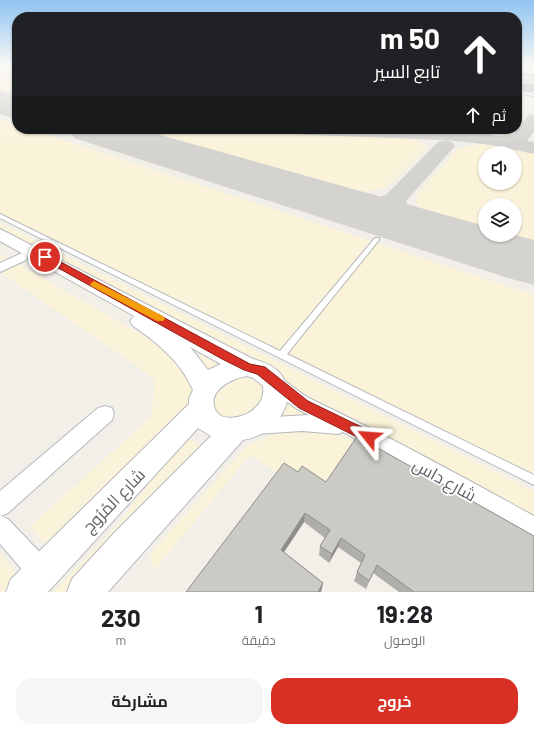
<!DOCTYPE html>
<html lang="ar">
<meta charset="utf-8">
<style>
body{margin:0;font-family:Barlow,Cairo,sans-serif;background:#f6f6f6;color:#202124;direction:rtl;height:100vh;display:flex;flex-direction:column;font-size:15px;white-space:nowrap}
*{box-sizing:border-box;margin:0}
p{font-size:13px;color:#757577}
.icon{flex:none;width:22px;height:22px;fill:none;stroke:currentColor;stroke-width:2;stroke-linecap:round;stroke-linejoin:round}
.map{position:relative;height:592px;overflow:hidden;direction:ltr}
.details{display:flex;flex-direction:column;background:#fff;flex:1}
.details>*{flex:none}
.banner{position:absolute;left:12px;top:12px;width:510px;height:122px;border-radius:16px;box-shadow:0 1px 3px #0004;direction:rtl;background:#202124;color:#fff;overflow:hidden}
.controls{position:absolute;left:478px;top:146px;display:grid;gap:8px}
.controls a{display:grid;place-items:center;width:44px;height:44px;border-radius:50%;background:#fff;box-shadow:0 1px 3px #0004;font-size:20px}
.pin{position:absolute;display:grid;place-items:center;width:34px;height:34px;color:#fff;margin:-17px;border:2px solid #fff;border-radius:50%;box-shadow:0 1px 4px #0007}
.me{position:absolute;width:44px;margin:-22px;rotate:298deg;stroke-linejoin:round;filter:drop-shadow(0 0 3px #0008)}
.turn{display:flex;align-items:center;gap:14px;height:84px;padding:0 16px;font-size:18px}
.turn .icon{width:52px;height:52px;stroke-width:2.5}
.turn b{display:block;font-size:28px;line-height:34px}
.then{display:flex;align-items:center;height:38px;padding:0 16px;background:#0003;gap:8px;font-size:15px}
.eta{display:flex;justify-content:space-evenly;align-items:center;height:68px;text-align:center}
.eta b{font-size:24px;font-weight:700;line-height:28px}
.action{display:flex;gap:8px;margin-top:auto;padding:8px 16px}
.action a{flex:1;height:46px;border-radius:16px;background:#d93025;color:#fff;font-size:16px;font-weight:700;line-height:46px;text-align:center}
.action a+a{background:#f6f6f6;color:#202124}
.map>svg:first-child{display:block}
.sand{fill:#fbf3d9;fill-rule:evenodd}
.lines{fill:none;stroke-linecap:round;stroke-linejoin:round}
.taxiway{fill:#d4d3d0;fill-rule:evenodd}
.runway{fill:#d4d3d0;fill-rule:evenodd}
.lane-casing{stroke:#b5b8bc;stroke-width:2}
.street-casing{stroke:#b5b8bc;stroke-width:2}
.secondary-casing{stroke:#b6babf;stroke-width:2}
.lane{fill:#fff;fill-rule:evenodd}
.street{fill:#fff;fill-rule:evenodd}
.secondary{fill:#fff;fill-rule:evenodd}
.wall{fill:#afaea9}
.shaded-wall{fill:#8f8d8a}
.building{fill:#cccac5;stroke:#8f8d8a}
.route{fill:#d93025;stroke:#8d1f18}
.slow{fill:#f59e0b}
.labels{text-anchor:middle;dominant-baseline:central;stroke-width:3.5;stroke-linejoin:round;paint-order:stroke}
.near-street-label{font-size:17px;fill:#5f6368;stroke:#fff}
</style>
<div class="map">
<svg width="534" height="592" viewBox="0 0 534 592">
<rect width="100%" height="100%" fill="#f1efe8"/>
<path class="sand" d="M0,64h17v31l-17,-5z
M0,119l17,6v4h13l504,166v185l-534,-264z
M165,132l232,4 22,5 6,4 1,3 -39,39 -24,5 -205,-57z
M482,144l52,10v87l-20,-6 1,-30h-30v22l-63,-18c-5,-4 -7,-9 -5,-15l42,-46zM485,153h30v30h-30z
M0,223l534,268v28l-534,-282z
M0,254l180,102 15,30 -7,16 -13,18 -122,133 -22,-26 -30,26 22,30 -9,9h-14v-39l151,-136 4,-38 -155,-107z
M197,349l27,15 -18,8z
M250,375l15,12c-1,19 -12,26 -28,34l-21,-6 -4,-17c10,-17 20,-19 38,-23z
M287,398l38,22 -46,-2z
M290,431l41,3 23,6 -29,48 -32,-20 -16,5 -27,-18 -96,115 -4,-16 97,-108 23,-11z
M186,436l20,14 -130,142h-22l58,-61z"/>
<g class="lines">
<path class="taxiway" d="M10,100l7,1v10l-13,-3 -2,-3 2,-3z
M534,114v17l-7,10 7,1v12l-43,-9 -45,-5 6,2 3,4 -49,55c7,23 23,14 33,29l-4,6c-19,4 -43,-7 -50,-26l-29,3 -34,-7 -4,-5 4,-5c12,-3 22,2 35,3 10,0 19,-1 29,-4l52,-53 7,-2 -159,-6 -6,-1 -3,-4h163l27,3 5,-1 26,5 15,-1 15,-20z
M114,129h18l-1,4 8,8 -2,4c-11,3 -19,-2 -25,-11z"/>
<path class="runway" d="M0,90l17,5v24l-17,-5z
M68,129h71l346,97v9h30l19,5v45l-26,-7 -434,-140z"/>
<g class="lane-casing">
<path id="lane" d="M517,91l17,3v2l-17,-3z
M0,214l280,137 95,-113h4v2l-92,114 247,121v10l-534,-267z"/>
</g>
<g class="street-casing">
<path id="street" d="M517,68l17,2v4l-17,-2z
M22,253l6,4 -2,3 -26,12v-9z
M275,376c14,5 24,18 38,24 75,36 148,76 221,116v23l-191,-107 -5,2 -36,-3 -47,3 -7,-2 -2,-6 2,-6 7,-2 54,-3 -12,-6 -28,-21 -3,-5 3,-5z
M105,406l7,2 2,6 -2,6 -104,93 -8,3 8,3 43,45 3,9 -3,9 -9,3 -9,-3 -33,-38v-53l98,-83z"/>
</g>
<g class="secondary-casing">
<path id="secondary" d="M0,229l253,130c57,13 37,73 -10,81l-135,152h-41l5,-13 43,-47 96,-96 -13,-8 -150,164h-42l5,-13 178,-175v-5l4,-9c-13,-29 -34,-46 -60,-64l-3,-5 4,-5 -134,-75zM190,347l31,17 -13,6zM247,376l6,2 10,8c1,10 -1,15 -8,22 -8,9 -34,16 -40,1 -8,-19 18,-31 32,-33z"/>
</g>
<use href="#lane" class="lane"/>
<use href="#street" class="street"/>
<use href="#secondary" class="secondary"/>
</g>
<path class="wall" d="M517,64h17v4l-15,-1v6l15,2v17l-17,-2z
M362,439l172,153h-135l-26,-19 -7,16 -12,-8 3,-9 4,-9 -23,-16 -9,16 -10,-8 1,-9 5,-8 -21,-16 -20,30 39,31 -2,9h-135l112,-120 28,10z"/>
<path class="shaded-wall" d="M305,513l-1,9 -24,36 1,-8z
M341,538l-3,9 -9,16 3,-9z
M323,583l-2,9h-3z"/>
<path class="building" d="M517,64h2v9l15,2v11l-17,-2z
M358,435l4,4 172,97v56h-120l-37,-27 -8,16 -12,-9 8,-17 -24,-17 -9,16 -12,-8 10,-16 -25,-17 -24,37 42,33 -5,9h-132l98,-129 14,9 4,-6 24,16z"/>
<linearGradient id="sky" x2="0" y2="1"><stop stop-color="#8fc3f1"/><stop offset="0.44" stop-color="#f9f8f5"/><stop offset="1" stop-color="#f9f8f5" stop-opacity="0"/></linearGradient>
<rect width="534" height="147" fill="url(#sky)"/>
<path class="route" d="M42,255h6l202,109 15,3 43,34 66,32 1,4 -1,4 -5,1 -4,-1 -66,-33 -42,-34 -13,-4 -22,-11 -180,-100z"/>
<path class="slow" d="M94,281l69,35 2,3 -2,2h-6l-66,-35 -1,-2z"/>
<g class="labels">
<g class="near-street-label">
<text transform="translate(445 479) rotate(29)">شارع داس</text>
<text transform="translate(113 500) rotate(-46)">شارع المُرُوج</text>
</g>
</g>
</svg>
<div class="controls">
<a><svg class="icon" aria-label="sound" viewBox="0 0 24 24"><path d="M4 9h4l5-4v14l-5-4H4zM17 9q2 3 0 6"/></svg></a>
<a><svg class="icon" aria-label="layers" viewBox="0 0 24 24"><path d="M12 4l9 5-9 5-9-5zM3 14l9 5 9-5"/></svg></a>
</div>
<div class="pin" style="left:45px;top:257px;background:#d93025"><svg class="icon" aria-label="arrive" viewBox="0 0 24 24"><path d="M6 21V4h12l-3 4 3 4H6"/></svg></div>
<svg class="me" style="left:369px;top:437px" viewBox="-20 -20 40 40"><path d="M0-17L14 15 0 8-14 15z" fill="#d93025" stroke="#fff" stroke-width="4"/></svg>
<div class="banner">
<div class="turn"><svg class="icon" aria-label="ahead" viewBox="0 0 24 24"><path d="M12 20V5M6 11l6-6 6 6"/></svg><div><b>50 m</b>تابع السير</div></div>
<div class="then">ثم<svg class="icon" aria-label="ahead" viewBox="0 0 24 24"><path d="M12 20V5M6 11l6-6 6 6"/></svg></div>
</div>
</div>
<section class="details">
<div class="eta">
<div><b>19:28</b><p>الوصول</p></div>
<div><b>1</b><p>دقيقة</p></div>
<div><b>230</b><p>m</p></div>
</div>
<div class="action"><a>خروج</a><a>مشاركة</a></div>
</section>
